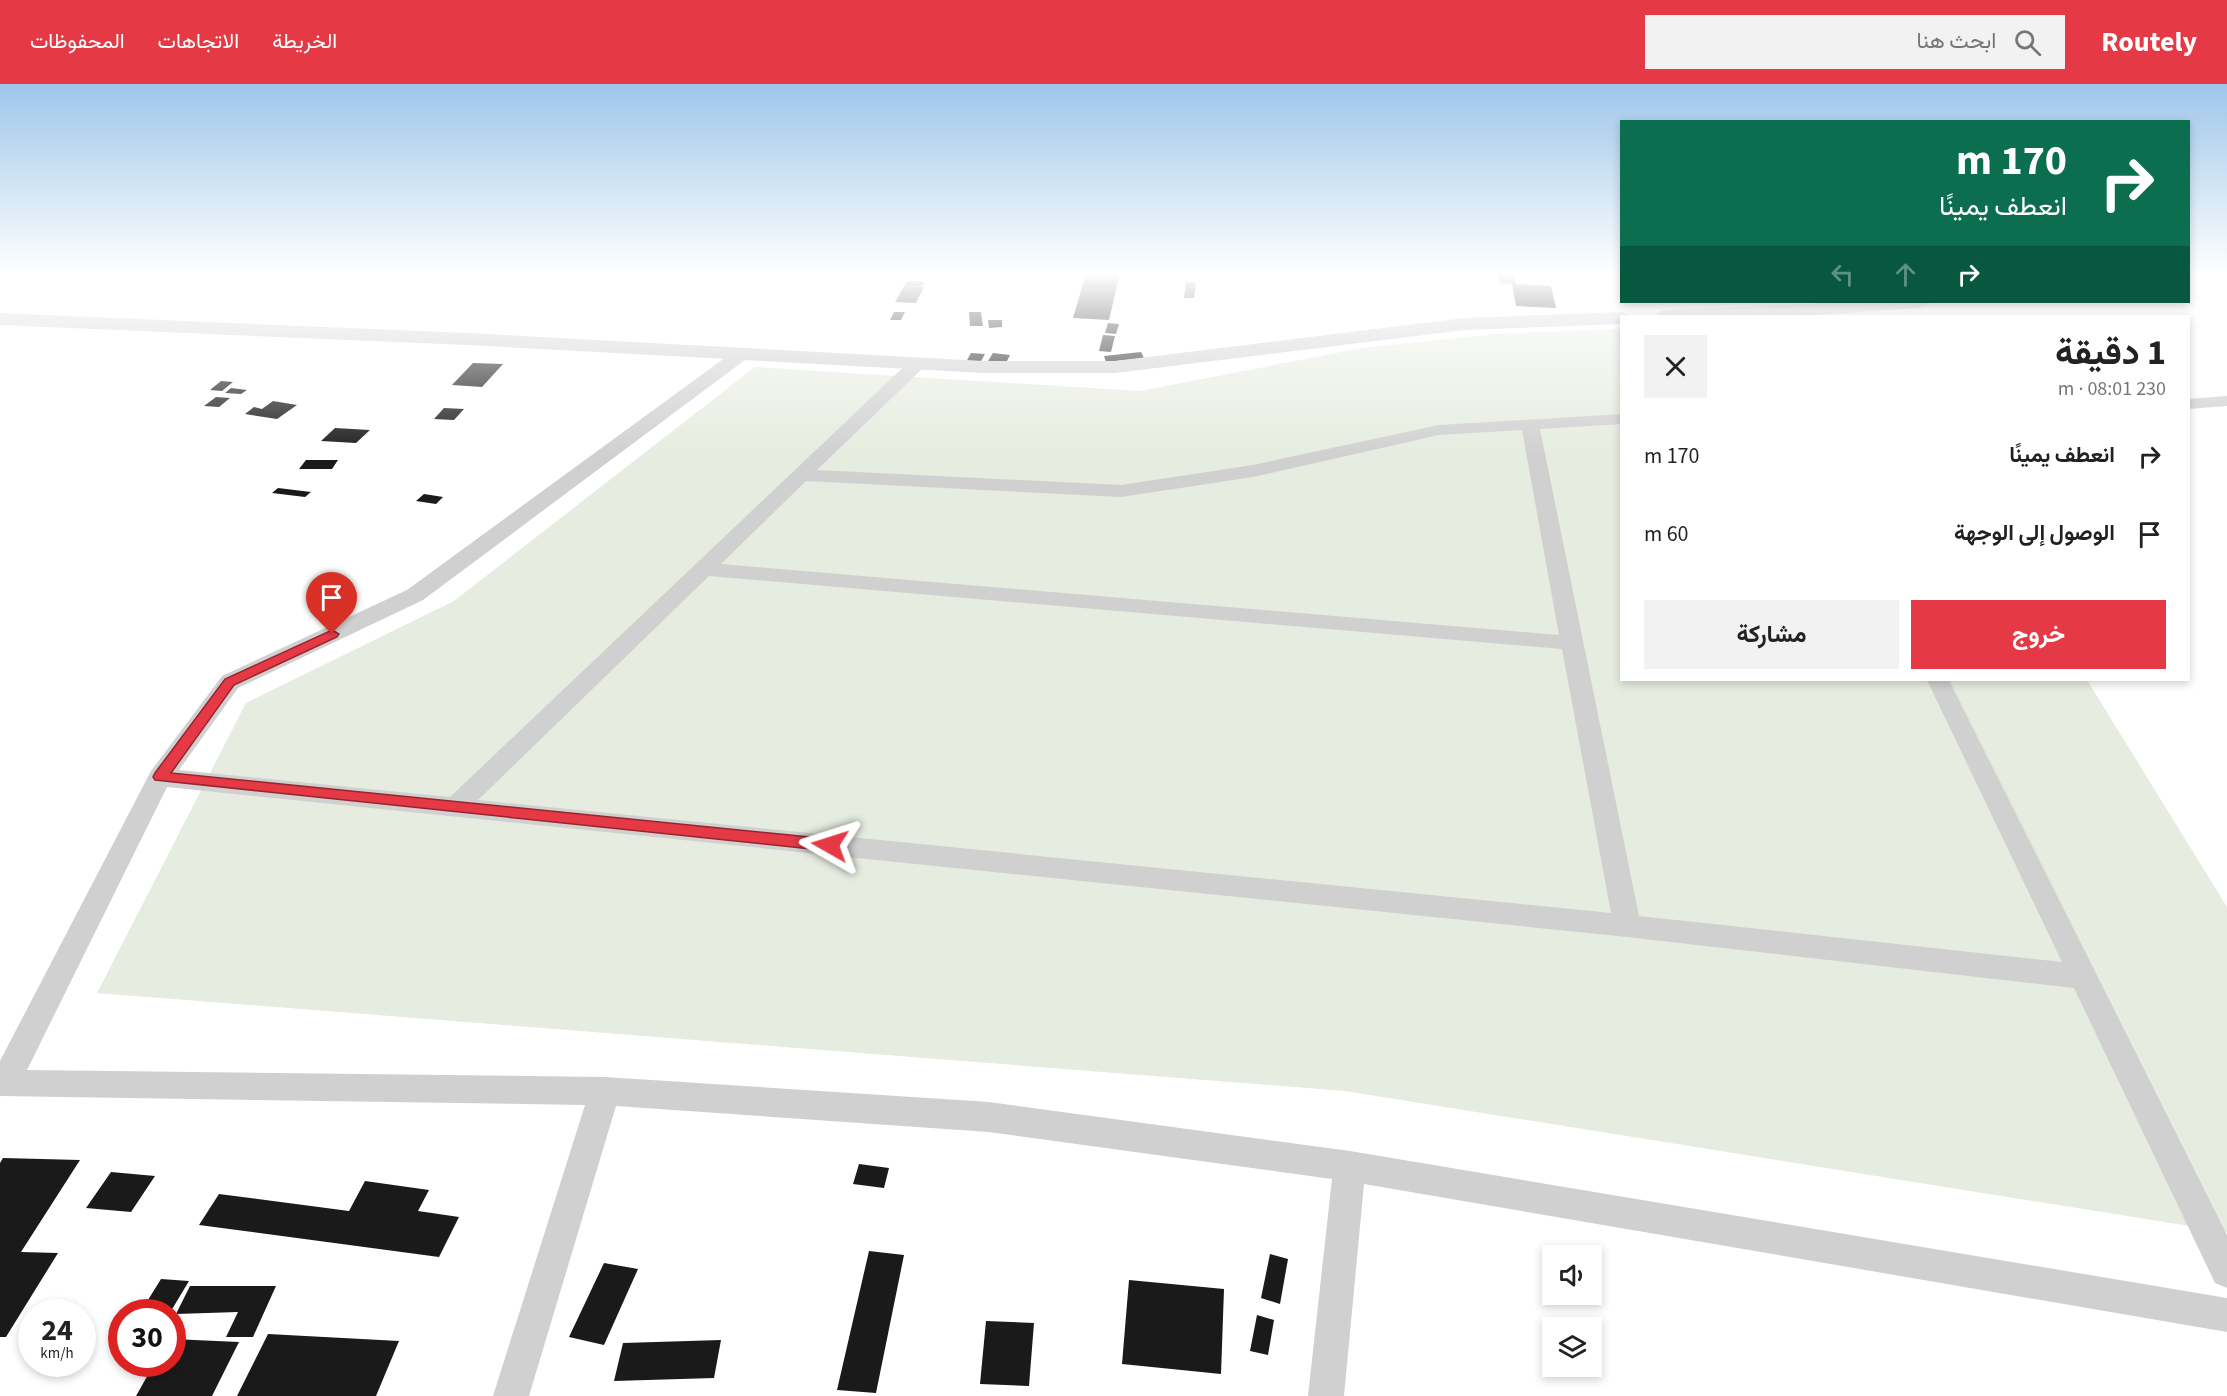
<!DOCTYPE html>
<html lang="ar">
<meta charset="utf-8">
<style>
body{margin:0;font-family:"Source Sans 3",Vazirmatn,sans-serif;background:#f2f2f2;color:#222;direction:rtl;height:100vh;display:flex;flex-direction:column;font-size:22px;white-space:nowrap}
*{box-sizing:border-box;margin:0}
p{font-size:20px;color:#767676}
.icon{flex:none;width:33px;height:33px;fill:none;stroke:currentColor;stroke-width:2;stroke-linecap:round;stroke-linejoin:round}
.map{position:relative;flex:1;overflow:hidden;direction:ltr}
.details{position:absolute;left:1620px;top:231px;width:570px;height:366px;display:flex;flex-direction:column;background:#fff;border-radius:0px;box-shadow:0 3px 9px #0003;direction:rtl}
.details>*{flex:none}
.top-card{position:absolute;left:1620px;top:36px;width:570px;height:183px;border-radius:0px;box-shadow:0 3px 9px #0003;direction:rtl;background:#0b6e4f;color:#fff;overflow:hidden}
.controls{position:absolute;left:1542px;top:1161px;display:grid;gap:12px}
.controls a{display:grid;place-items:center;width:60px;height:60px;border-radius:0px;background:#fff;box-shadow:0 3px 9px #0003;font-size:30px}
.speed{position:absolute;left:18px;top:1215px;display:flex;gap:12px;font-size:30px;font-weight:700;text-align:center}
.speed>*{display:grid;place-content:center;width:78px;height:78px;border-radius:50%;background:#fff;box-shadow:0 3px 9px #0003;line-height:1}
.speed small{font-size:15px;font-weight:400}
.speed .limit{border:9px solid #d22;background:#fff;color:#111}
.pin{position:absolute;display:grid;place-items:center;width:51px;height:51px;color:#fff;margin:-62px -26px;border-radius:50% 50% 50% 0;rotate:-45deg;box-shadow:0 0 6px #0007}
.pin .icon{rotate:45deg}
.me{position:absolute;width:66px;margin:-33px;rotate:276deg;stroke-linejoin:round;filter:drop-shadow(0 0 4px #0008)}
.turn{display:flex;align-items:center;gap:21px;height:126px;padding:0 24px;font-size:27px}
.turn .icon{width:78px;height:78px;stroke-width:2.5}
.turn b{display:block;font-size:42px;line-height:51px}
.lanes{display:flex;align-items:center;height:57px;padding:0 24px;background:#0003;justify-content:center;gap:30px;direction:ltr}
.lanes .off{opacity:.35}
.round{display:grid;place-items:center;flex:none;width:63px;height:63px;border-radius:0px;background:#f2f2f2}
.summary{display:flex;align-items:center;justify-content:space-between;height:102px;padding:0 24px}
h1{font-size:36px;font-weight:700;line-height:45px}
.action{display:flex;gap:12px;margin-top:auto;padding:12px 24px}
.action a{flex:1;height:69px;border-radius:0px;background:#e63946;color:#fff;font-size:24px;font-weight:700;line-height:69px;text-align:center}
.action a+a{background:#f2f2f2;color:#222}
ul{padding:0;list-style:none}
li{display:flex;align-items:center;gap:18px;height:78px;padding:0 24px}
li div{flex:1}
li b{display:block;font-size:22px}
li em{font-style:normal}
header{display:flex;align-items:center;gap:36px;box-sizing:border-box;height:84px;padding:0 30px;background:#e63946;color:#fff}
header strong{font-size:28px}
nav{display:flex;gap:33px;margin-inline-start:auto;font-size:21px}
.search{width:420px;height:54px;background:#f2f2f2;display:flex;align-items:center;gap:15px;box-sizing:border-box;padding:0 21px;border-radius:0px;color:#767676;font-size:22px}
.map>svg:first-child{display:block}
.green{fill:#e6ecdf}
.building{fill:#1a1a1a}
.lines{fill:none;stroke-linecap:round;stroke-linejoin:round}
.minor{fill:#d0d0d0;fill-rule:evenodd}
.tertiary{fill:#d0d0d0;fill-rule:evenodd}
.route{fill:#e63946;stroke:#96252e;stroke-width:1.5}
</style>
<header>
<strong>Routely</strong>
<div class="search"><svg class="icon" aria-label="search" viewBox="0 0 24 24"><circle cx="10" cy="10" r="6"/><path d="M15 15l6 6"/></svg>ابحث هنا</div>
<nav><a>الخريطة</a><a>الاتجاهات</a><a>المحفوظات</a></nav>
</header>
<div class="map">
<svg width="2227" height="1312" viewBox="0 0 2227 1312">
<rect width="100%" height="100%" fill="#fff"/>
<path class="green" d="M1621,245l1,351h465l140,227v325l-882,-141 -1248,-98 149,-290 208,-102 301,-234 385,24 222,-43 133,-14z"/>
<path class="building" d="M1086,189h34l-11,47 -36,-2z
M1497,189h15l4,11 35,2 5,22 -40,-2 -4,-22 -12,-1z
M907,197l17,1 -2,4h-13l15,1 -8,16 -21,-1z
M1186,198l10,1 -2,15h-10z
M894,228h11l-4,8h-11z
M969,228h12l2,14h-13z
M988,236h14v7l-13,1z
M1108,239l11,1 -3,10 -11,-1z
M1103,251l12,1 -4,16 -12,-1z
M1141,268l3,6 -38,4 -2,-6z
M971,269l14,1 -5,9 -14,-1z
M993,269l17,2 -4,8 -18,-2z
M473,279l30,1 -21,23 -30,-2z
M221,297l12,1 -11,9 -12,-1z
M231,304l16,2 -6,4 -16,-1z
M216,313l14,1 -11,9 -15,-1z
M273,317l24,4 -20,14 -32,-5 9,-7 8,2z
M444,324l20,1 -10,11 -20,-1z
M335,344l35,2 -14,13 -35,-2z
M306,376h32l-6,9h-33z
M278,404l33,4 -6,5 -33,-4z
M424,410l19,3 -7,7 -20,-3z
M3,1074l77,2 -59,92 37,1 -52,84h-6v-174z
M859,1080l30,4 -5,20 -31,-4z
M111,1088l44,4 -24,36 -45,-4z
M365,1097l64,9 -11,21 41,6 -20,40 -240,-32 20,-31 130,17z
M869,1167l35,4 -28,138 -39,-3z
M1270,1170l18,5 -8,45 -19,-6z
M604,1179l34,6 -34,76 -35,-8z
M161,1195l28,2 -18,30 -28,-3z
M1129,1196l95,9 -3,85 -99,-10z
M190,1202h86l-23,51h-27l12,-25 -62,2z
M1257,1231l17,5 -6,35 -18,-4z
M986,1237l48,2 -5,63 -49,-2z
M268,1250l131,7 -23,55h-139z
M172,1255l67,3 -27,54h-76l18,-32h18z
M721,1256l-7,38 -100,3 9,-38z"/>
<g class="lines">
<path class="minor" d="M743,264l6,1 2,4 -2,4 -326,243 -185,88 -59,82 271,27 462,-438 6,-1 8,5 -2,4 -107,103 304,15 132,-20 186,-40 183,-11v10l-82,5 99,487 423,46 -135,-282h22l278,555v53l-12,-5 -141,-295 -447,-51 -1460,-150 -140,283 578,7 384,25 361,49 877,147v34l-863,-148 -20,212h-36l24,-217 -343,-47 -373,-26 -87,290h-36l92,-291 -585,-9v-35l151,-290 71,-95 185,-86 330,-241zM1522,346l37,205 -838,-71 85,-83 315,16 132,-20 186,-42zM709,492l853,73 49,264 -1133,-113z
M2227,312v10l-39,3v-10z"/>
<path class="tertiary" d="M1858,218h72l-3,4 -7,2 -119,8h-146l3,-4 7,-2z
M1622,228l9,4h-9v8l-157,6 -350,43h-131l-517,-28 -467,-20v-12l467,20 517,28h131l350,-43z"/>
</g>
<linearGradient id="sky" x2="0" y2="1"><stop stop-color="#9ec6ea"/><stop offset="0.51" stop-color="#fff"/><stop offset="1" stop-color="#fff" stop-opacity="0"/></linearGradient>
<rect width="2227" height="373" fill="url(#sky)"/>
<path class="route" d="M332,546l7,4 -2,3 -103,48 -63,88 659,66 5,2 2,4 -2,4 -5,2 -675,-71 -2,-3 2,-4 70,-94z"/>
</svg>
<div class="controls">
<a><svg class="icon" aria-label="sound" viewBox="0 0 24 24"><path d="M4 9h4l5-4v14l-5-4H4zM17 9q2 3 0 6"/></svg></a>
<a><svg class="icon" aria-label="layers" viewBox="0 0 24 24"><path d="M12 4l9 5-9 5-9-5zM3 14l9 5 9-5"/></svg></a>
</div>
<div class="speed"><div>24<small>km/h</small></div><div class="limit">30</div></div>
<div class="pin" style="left:332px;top:550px;background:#d93025"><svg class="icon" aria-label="arrive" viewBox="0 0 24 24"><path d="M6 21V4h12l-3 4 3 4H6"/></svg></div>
<svg class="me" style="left:830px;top:761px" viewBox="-20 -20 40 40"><path d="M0-17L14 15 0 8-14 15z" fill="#e63946" stroke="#fff" stroke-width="4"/></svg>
<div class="top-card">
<div class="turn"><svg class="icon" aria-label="right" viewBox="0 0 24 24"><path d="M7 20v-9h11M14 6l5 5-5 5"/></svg><div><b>170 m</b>انعطف يمينًا</div></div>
<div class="lanes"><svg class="icon off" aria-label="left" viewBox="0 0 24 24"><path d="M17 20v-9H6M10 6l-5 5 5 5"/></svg><svg class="icon off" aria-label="ahead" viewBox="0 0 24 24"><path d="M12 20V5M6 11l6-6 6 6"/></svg><svg class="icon" aria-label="right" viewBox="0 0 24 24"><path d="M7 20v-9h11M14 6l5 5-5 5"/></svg></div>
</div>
<section class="details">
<div class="summary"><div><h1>1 دقيقة</h1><p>230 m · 08:01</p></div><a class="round"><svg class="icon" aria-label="close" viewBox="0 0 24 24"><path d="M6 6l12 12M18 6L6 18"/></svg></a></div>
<ul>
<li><svg class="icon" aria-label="right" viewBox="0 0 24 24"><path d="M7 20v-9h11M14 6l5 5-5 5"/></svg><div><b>انعطف يمينًا</b></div><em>170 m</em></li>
<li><svg class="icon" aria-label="arrive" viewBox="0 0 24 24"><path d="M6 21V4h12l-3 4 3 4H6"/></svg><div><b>الوصول إلى الوجهة</b></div><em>60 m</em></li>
</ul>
<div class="action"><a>خروج</a><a>مشاركة</a></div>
</section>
</div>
